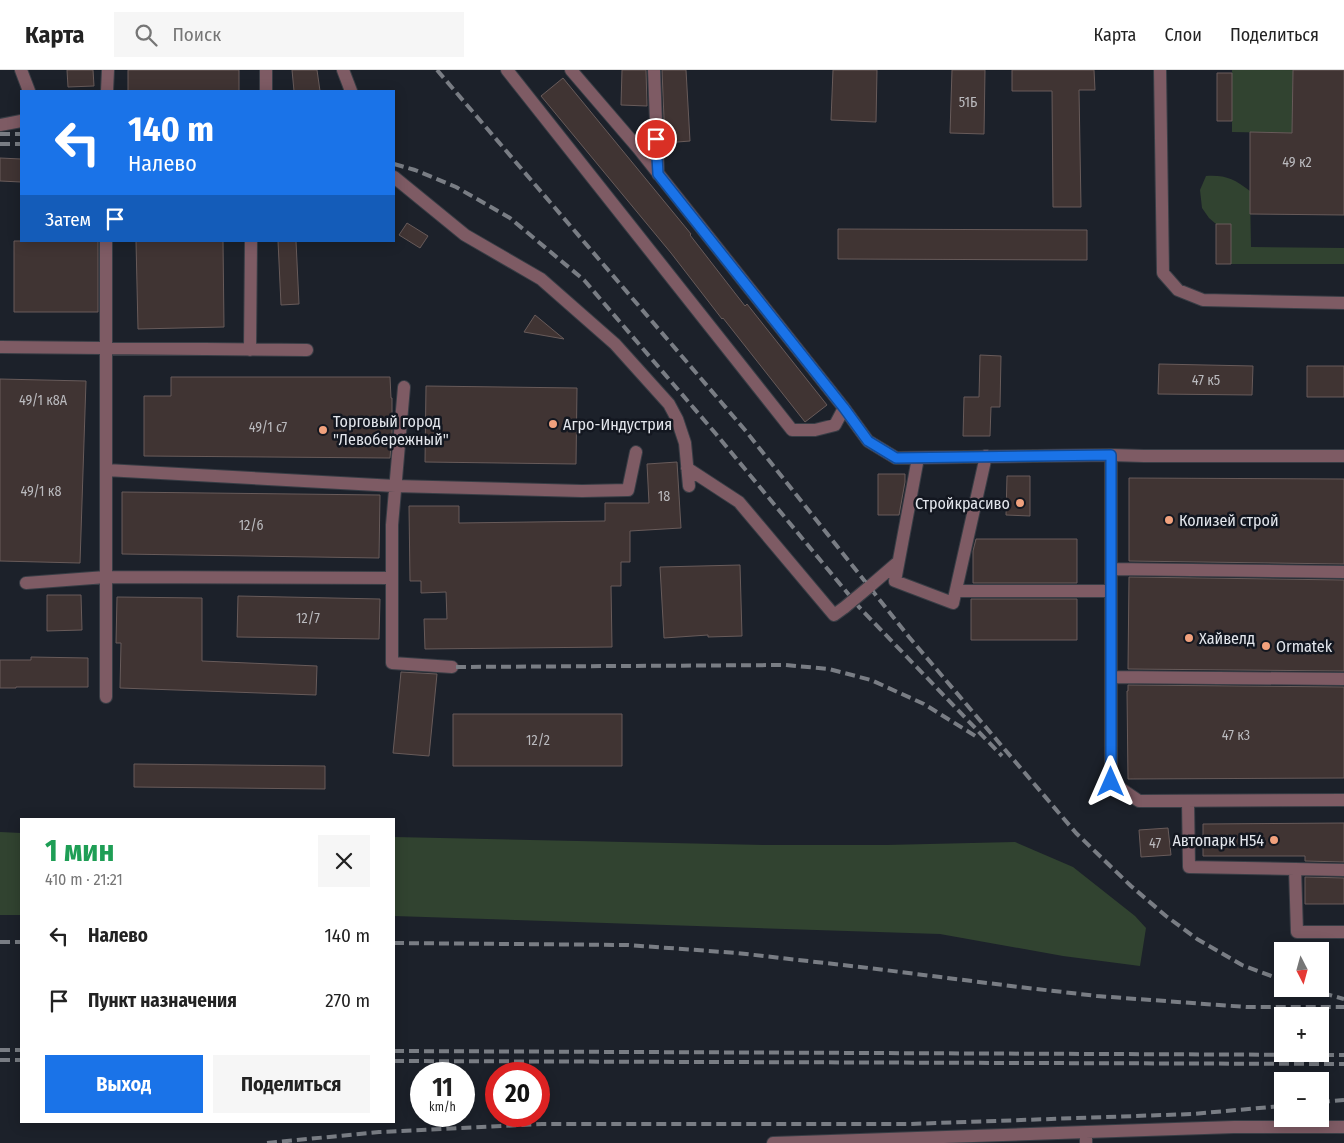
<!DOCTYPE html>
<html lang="ru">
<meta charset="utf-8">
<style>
body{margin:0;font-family:"Fira Sans Condensed",sans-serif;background:#f6f6f6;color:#222;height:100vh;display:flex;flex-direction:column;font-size:19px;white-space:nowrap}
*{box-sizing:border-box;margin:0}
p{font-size:16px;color:#767676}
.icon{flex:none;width:28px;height:28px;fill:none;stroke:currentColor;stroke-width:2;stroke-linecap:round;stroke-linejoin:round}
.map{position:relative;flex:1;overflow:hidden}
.side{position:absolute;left:20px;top:748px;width:375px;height:305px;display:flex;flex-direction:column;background:#fff;border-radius:0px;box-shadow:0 2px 12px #0003}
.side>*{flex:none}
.top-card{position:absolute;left:20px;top:20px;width:375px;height:152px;border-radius:0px;box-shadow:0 2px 12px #0003;background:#1a73e8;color:#fff;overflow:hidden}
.needle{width:32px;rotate:174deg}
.buttons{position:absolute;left:1274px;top:872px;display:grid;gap:10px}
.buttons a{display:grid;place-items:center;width:55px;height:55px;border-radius:0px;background:#fff;box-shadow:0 2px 12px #0003;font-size:25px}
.speed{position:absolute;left:410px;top:992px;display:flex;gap:10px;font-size:25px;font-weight:700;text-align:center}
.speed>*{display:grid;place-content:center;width:65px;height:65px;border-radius:50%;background:#fff;box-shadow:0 2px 12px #0003;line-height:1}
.speed small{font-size:12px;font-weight:400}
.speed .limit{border:8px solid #d22;background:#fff;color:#111}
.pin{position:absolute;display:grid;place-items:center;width:42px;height:42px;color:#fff;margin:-21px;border:2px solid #fff;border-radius:50%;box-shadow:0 1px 5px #0007}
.me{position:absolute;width:55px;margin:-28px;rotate:0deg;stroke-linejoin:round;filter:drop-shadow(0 0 4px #0008)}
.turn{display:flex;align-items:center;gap:18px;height:105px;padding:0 25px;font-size:22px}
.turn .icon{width:65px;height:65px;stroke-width:2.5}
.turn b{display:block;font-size:35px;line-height:42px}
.then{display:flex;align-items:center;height:48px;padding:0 25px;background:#0003;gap:10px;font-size:19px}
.round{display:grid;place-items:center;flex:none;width:52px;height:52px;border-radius:0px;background:#f6f6f6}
.head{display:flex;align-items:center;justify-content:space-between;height:85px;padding:0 25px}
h1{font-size:30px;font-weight:700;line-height:38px;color:#1e9e55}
.button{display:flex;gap:10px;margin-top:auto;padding:10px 25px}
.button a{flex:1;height:58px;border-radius:0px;background:#1a73e8;color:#fff;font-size:20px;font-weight:700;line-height:58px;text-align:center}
.button a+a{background:#f6f6f6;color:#222}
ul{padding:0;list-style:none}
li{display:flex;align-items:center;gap:15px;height:65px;padding:0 25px}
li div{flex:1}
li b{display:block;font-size:19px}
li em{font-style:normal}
header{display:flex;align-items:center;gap:30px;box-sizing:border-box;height:70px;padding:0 25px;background:#fff;border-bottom:1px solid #e0e0e0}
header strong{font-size:24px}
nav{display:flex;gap:28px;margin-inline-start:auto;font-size:18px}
.search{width:350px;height:45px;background:#f6f6f6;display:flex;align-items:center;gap:12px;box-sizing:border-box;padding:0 18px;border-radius:0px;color:#767676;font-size:19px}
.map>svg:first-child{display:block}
.green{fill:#314330}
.building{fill:#403433;stroke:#685b5a}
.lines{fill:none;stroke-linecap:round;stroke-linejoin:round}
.minor-casing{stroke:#383d45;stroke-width:14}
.minor{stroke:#7e5b64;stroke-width:12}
.rail{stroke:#797d84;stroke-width:4;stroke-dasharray:10 5;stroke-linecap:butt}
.minor-bridge-casing{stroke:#383d45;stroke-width:14;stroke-linecap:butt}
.minor-bridge{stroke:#7e5b64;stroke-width:12}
.route-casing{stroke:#114b97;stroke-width:12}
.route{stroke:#1a73e8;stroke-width:9}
.poi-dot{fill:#f1a17d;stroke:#131720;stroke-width:2}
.labels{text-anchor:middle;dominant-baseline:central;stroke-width:5;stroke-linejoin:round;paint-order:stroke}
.number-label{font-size:14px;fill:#bababe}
.poi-label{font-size:16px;fill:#e3e6ec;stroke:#131720;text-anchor:start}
</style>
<header>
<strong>Карта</strong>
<div class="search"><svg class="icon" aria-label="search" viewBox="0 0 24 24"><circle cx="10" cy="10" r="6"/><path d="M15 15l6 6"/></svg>Поиск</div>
<nav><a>Карта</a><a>Слои</a><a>Поделиться</a></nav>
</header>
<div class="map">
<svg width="1344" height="1073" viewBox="0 0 1344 1073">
<rect width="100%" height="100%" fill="#1c212a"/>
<path class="green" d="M1232,0h61l-1,63 -60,-1z
M1206,106c20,-1 28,3 44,15l1,56 93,1v16h-113v-40h-15l-7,-6 -7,-10 -2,-18z
M0,762l21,1v82h-21z
M394,767l373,8h119l129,-3 58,25 62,49 11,12 -6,38 -77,-10 -123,-22 -546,-18z"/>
<path class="building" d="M67,0h26l1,16 -26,1z
M128,0h111v21h-111z
M292,0h25l3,21h-26z
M622,0h24l1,36 -26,-1z
M662,0h24l4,71 -25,2z
M833,0h44l-1,52 -45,-2z
M952,0h33l-1,64 -34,-1z
M1012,0h82l1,20h-16l2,117h-28l-1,-116h-40z
M1293,0h51v145l-94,-1v-82l42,1z
M1217,3h15v48h-15z
M563,8l128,156 -1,1 55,71 2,-2 80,101 -22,17 -82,-104 -1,1 -51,-66 -130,-157z
M0,88l21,1v23l-21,-1z
M407,153l21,13 -8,12 -21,-13z
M1216,154h15v40h-15z
M838,159l249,1v30l-249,-1z
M14,171h84v71h-84z
M136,171h87l1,86 -86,2z
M278,171h18l3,63 -18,1z
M535,245l29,24 -40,-7z
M980,285l21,1 -1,51h-9l-1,29h-27l1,-39h15z
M1159,294l94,2 -1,29 -94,-1z
M1307,296h37v31h-37z
M171,307h219l1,21h1v34l-2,26 -246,-2v-60h27z
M0,309l86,2 -6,182 -80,-2z
M426,316l151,2 -1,76 -151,-2z
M677,392l4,66 -51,3v31h-9v24h-10l1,61 -187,2 -1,-30h23l-1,-27 -25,1v-12h-11l-1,-75h50v17l146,-2v-18h44l-2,-39z
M878,404h27v8l-6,33h-21z
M1007,406h23v40l-24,-1z
M1129,408l215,1v85l-215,-3z
M122,422l258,3 -1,63 -257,-4z
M976,469h101v44h-104v-32z
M740,495l2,71 -34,1v-2l-44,3 -4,-71z
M1129,507l215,3v91l-216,-2z
M47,525h34l1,35 -35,1z
M238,526l142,3 -1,40 -142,-2z
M117,527l85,1v63l115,5 -1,29 -196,-7 1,-45h-5z
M971,529h106v41h-106z
M31,587l57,1v29h-72v1h-16v-28h31z
M401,602l36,2 -8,82 -36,-3z
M1128,615l216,2v91l-216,1 -1,-88h1z
M453,644h169v52h-169z
M134,694l191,2v23l-191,-2z
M1344,753v39l-39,-1v-5h-102v-32z
M1168,758l3,27 -30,2 -2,-27z
M1305,807l39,1v26h-39z"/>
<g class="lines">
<g class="minor-casing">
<path id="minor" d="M21,0l8,21
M343,0l8,21
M507,0l285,360h23l20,-5 9,-17
M571,0l67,78 206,260 24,33 28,17 215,-3 33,1h200
M654,0l4,104
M1160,0l3,203 15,17 25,10 141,3
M107,21l1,-21
M266,21v-21
M0,55l21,-4
M394,107l71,58 76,44 74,65 54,60 8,15 8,24 4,43
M0,277l307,3
M250,280l1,-109
M404,317l-12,138v138l60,4
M1111,385v327l28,19 205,-1
M918,388l-23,123 58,22 33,-147
M687,398l52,34 95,113 11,-8
M106,400l289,16 187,5 46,-1 8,-38
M1111,499l233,3
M26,513l80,-6 286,1
M869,517l29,-25
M956,521h155
M1111,607l233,2
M106,627v-456
M1188,731l1,66 106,2
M1344,800l-49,-1 2,63h47
M1086,1062l148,-5h110
M773,1073l313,-11v11"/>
</g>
<use href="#minor" class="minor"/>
<path class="rail" d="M437,0l308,360 164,207 167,196 55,53 35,30 31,23 45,26 40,15
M0,64h21
M0,74h21
M394,94l21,6 41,17 54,31 74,62 132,154 143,173 143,149
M456,597l329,-2 44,4 42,11 53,24 53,33
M0,872h21
M394,873l234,2 109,8 132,15 142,18 86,10 149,11h98
M1308,919l36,10
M0,980h21
M394,981l950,4
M0,990h21
M394,991l950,3
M1320,1032l24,-2
M267,1073l112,-11 163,-8h367l283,-10 90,-8"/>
<g class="minor-bridge-casing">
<path id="minor-bridge" d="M845,537l24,-20"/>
</g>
<use href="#minor-bridge" class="minor-bridge"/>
</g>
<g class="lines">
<g class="route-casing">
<path id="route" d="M656,69l2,35 186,234 24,33 28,17 215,-3v327"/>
</g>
<use href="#route" class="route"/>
</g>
<g class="poi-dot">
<circle cx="553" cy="354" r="5"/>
<circle cx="323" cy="360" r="5"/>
<circle cx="1020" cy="433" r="5"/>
<circle cx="1169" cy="450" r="5"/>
<circle cx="1189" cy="568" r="5"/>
<circle cx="1266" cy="576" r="5"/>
<circle cx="1274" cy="770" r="5"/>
</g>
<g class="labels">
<g class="number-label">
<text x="968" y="32">51Б</text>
<text x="1297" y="92">49 к2</text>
<text x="1206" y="310">47 к5</text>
<text x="43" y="330">49/1 к8А</text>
<text x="268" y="357">49/1 с7</text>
<text x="41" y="421">49/1 к8</text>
<text x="664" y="426">18</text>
<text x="251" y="455">12/6</text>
<text x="308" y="548">12/7</text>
<text x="1236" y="665">47 к3</text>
<text x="538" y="670">12/2</text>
<text x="1155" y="773">47</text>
</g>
<g class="poi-label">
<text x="333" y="351">Торговый город<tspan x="333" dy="18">"Левобережный"</tspan></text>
<text x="563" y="354">Агро-Индустрия</text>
<text x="1010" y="433" text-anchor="end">Стройкрасиво</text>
<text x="1179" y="450">Колизей строй</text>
<text x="1199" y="568">Хайвелд</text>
<text x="1276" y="576">Ormatek</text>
<text x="1264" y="770" text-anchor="end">Автопарк Н54</text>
</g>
</g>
</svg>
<div class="buttons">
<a><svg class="needle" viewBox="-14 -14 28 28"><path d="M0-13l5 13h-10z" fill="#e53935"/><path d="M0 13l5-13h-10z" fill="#767676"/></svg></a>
<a>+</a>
<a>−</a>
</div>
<div class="speed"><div>11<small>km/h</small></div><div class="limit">20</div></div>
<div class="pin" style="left:656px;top:69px;background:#d93025"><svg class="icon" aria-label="arrive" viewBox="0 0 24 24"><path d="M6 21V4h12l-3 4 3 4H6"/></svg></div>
<svg class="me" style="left:1111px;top:712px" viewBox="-20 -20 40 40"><path d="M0-17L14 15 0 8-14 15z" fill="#1a73e8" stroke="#fff" stroke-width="4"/></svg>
<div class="top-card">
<div class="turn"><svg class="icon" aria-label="left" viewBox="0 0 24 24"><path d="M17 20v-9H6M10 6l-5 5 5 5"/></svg><div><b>140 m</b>Налево</div></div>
<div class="then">Затем<svg class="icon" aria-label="arrive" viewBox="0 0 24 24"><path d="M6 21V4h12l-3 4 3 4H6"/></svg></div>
</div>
<section class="side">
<div class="head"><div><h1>1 мин</h1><p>410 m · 21:21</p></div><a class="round"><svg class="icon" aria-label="close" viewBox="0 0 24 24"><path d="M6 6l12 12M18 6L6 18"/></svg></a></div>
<ul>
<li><svg class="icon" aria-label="left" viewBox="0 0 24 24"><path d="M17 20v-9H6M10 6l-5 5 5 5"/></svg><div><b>Налево</b></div><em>140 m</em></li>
<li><svg class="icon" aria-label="arrive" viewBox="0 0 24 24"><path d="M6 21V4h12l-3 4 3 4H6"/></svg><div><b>Пункт назначения</b></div><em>270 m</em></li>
</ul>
<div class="button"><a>Выход</a><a>Поделиться</a></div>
</section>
</div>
